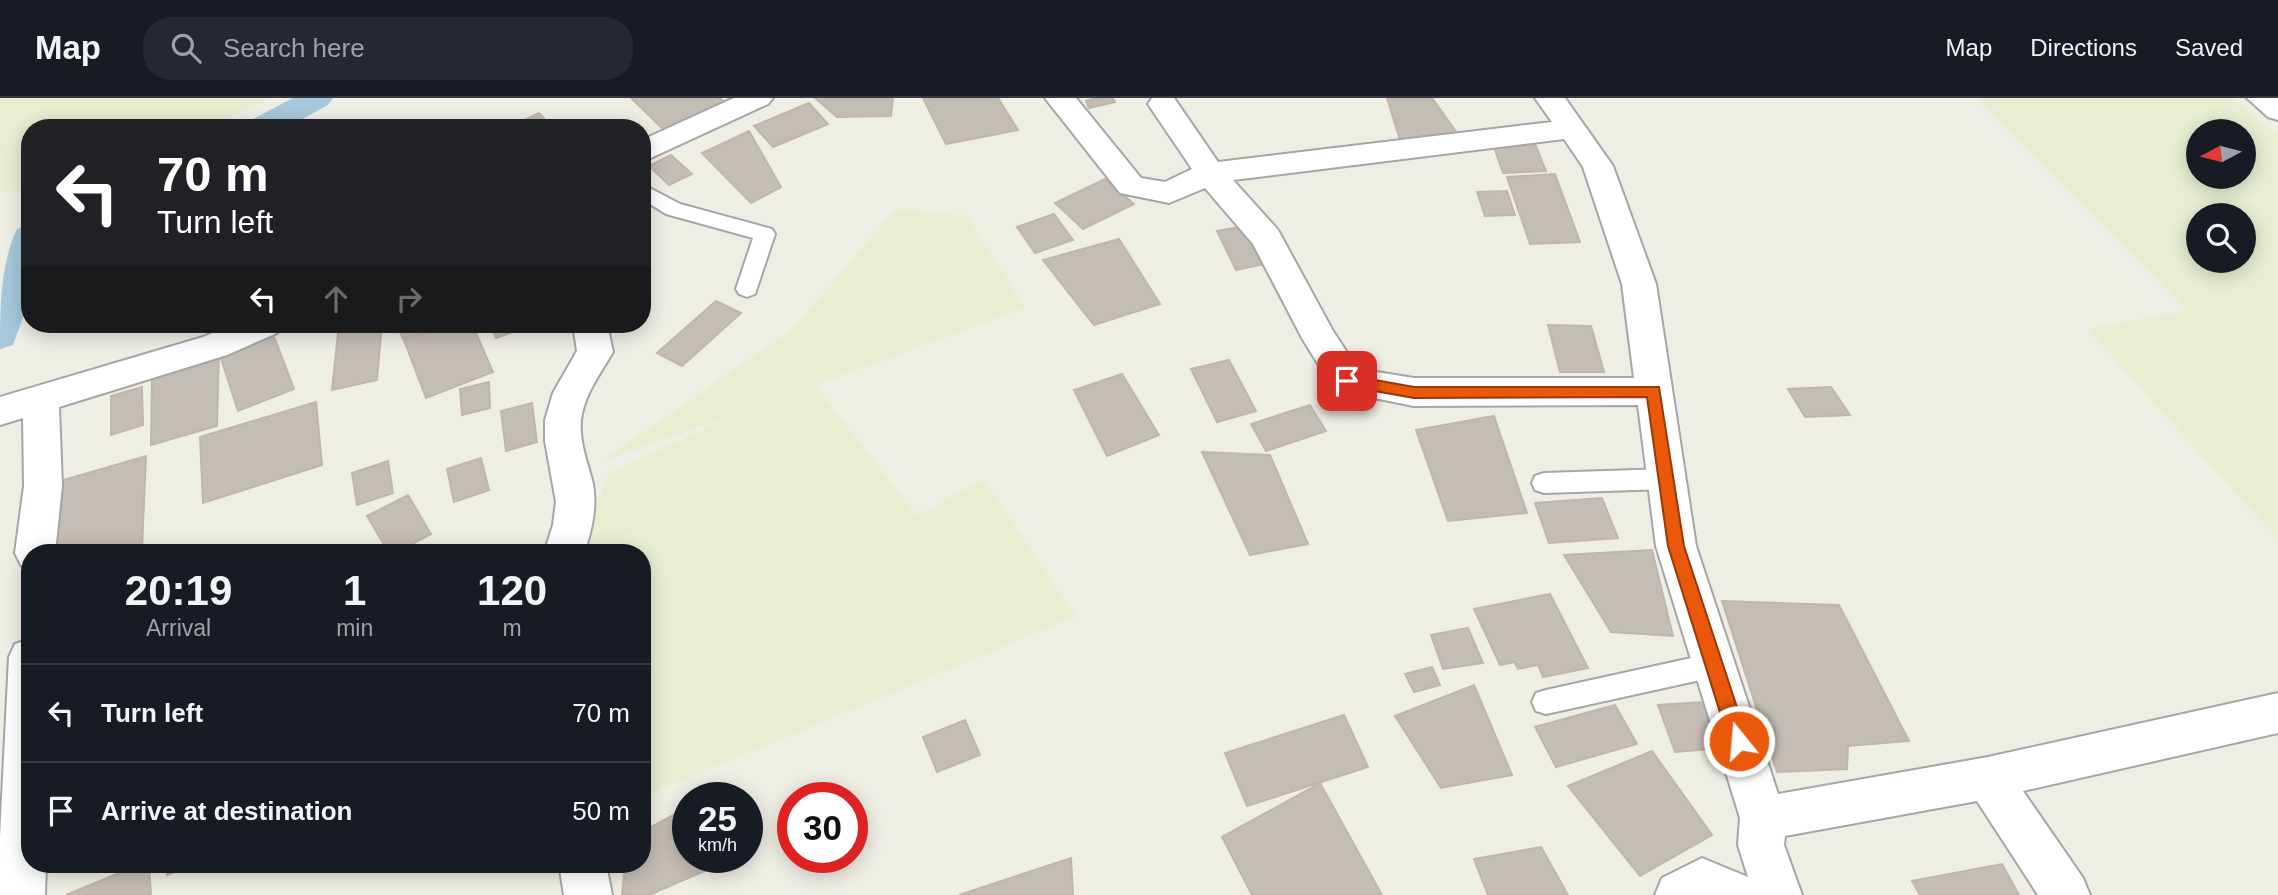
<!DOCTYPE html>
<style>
body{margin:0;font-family:Arial,sans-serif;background:#242831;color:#f1f3f6;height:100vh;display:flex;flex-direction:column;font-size:26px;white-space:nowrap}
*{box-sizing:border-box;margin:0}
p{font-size:23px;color:#9ea1a6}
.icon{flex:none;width:38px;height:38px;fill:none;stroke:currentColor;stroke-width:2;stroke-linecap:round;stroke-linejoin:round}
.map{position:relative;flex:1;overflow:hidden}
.sheet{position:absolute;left:21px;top:446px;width:630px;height:329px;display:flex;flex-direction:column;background:#171b24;border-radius:28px;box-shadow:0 4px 18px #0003}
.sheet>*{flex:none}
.top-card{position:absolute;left:21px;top:21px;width:630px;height:214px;border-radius:28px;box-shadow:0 4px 18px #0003;background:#202124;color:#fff;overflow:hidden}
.needle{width:46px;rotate:263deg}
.tools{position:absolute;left:2186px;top:21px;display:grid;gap:14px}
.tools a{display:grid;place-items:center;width:70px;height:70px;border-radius:50%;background:#171b24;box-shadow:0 4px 18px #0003;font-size:35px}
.speed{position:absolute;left:672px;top:684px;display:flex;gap:14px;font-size:35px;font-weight:700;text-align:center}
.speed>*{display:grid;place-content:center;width:91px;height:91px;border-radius:50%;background:#171b24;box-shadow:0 4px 18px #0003;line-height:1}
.speed small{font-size:18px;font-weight:400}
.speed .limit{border:10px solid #d22;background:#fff;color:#111}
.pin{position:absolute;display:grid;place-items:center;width:60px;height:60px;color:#fff;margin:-30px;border-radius:14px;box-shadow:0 4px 10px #0006}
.me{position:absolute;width:77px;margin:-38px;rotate:343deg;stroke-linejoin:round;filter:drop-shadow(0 0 5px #0008)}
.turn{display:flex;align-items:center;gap:24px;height:147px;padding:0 21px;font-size:32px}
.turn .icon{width:91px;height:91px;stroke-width:2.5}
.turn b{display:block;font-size:49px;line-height:60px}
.lanes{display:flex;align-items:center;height:66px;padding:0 21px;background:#0003;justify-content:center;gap:35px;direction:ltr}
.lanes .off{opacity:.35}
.eta{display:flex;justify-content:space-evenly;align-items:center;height:119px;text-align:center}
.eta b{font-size:42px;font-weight:700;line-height:49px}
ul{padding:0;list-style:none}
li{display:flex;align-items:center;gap:21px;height:98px;padding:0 21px;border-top:2px solid #363941}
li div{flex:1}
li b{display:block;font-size:26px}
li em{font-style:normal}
header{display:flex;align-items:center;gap:42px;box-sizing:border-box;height:98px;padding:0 35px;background:#171b24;border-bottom:2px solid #363941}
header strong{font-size:33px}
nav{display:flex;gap:38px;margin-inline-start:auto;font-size:24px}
.search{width:490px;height:63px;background:#242831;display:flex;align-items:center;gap:18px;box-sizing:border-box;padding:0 24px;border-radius:28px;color:#9ea1a6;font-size:26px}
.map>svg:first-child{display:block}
.farmland{fill:#e7eed1;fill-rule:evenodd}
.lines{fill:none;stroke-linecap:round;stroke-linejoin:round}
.canal{fill:#a7c8dc;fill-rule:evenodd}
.building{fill:#c4bdb5;stroke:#c1b6a8;stroke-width:2}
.service-casing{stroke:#a6a6a6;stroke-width:4}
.minor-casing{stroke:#a6a6a6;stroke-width:4}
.tertiary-casing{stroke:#a6a6a6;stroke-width:4}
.service{fill:#fff;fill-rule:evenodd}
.minor{fill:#fff;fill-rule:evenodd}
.tertiary{fill:#fff;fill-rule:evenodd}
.route{fill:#ea580c;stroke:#983908;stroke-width:2}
</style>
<header>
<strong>Map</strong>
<div class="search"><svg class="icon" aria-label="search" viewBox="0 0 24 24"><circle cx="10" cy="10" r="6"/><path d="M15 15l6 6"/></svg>Search here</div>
<nav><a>Map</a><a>Directions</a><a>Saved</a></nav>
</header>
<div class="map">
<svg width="2278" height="797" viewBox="0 0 2278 797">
<rect width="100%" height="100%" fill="#efeee5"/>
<path class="farmland" d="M0,0h270l-59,30h-181v62l-30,2z
M1976,0h257l45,36v405l-191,-210 101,-18zM2244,33v46h-46v-46zM2244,117v46h-46v-46z
M896,111l71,7 58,92 -210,77 102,131 66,-36 93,136 -434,181v-244h-60l26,-80 139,-63 -146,52 192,-133z"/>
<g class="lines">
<path class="canal" d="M293,0h40l-5,7 -42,23h-41l4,-7z
M30,127v73l-17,47 -13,4c0,-41 0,-84 17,-120z"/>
</g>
<path class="building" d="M631,0h89l4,4 -59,29z
M815,0h78l-2,18 -54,1z
M923,0h75l20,32 -72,14z
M1096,0h17l2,4 -26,6 -3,-7z
M1387,0h45l25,35 -57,7z
M809,5l19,21 -55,23 -19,-21z
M539,15l11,12 -6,3h-37z
M749,33l32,56 -30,16 -49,-50z
M1493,46h42l11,27 -43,2z
M671,57l21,19 -23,11 -20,-19z
M1555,76l25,68 -50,2 -23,-67z
M1105,81l29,25 -51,25 -28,-26z
M1507,93l8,24 -30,1 -8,-24z
M1054,116l19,26 -38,13 -18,-26z
M1244,128l20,38 -28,6 -19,-39z
M1119,141l41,65 -66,21 -51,-65z
M716,203l25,12 -59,53 -25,-13z
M339,226h43l-5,56 -45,10z
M397,226h45l-39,15z
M446,226h26l21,48 -67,26 -22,-58z
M490,226h32l2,4 -28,10z
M1548,227l43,1 13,46h-44z
M272,233l22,58 -56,22 -19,-59z
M219,254l-2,74 -66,19 1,-69z
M1229,262l27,51 -39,11 -26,-53z
M1122,276l37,61 -52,21 -33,-66z
M489,284l1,26 -28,7 -2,-26z
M142,289l1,38 -32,10v-39z
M1831,289l19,28 -45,2 -17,-28z
M316,304l6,63 -119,38 -3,-66z
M532,305l5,39 -31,9 -5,-40z
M1310,307l16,26 -60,20 -15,-27z
M1494,318l33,97 -79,8 -32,-91z
M1202,354l68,3 38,89 -58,11z
M146,358l-4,92 -18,5h-89l8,-67z
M481,360l8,32 -35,12 -7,-33z
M388,363l5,32 -36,12 -5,-32z
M408,397l23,39 -36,19h-6l-22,-37z
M1602,400l16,40 -69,5 -14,-40z
M1652,452l21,86 -62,-4 -47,-77z
M1550,496l38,74 -45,9 -5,-12 -20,4 -4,-7 -14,3 -26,-56z
M1722,503l117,4 70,136 -61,5 -1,23 -70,3z
M1468,530l15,35 -40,6 -12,-34z
M1432,569l8,18 -26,7 -9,-18z
M1474,587l38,90 -71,13 -46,-72z
M1704,604l18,46 -47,4 -17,-47z
M1615,607l22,39 -81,23 -21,-40z
M1344,617l24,52 -121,39 -22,-53z
M965,622l15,35 -43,17 -14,-35z
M1652,653l60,84 -72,41 -72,-90z
M1320,685l62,112h-130l-30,-58z
M728,687l1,13h-25z
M688,709v51l42,2 -81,35h-27l3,-31h17v-32z
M1541,749l27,48h-80l-14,-36z
M1071,760l2,37h-114z
M141,766h8l2,31h-85z
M167,766h29l-29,11z
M2002,766l17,31h-99l-8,-14z"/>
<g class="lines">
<g class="service-casing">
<path id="service" d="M642,86l38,20 92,25 3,5 -20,60 -8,3 -8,-3 -3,-5 17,-51 -87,-24 -24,-15z
M1666,371l9,3 3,7 -3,7 -9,3 -122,4 -9,-3 -3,-7 3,-7 9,-3z
M1714,555l10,4 3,8 -3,8 -10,4 -168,37 -10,-3 -4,-9 4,-9 10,-3z"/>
</g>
<g class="minor-casing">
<path id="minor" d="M734,0h39l-5,6 -126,58v-22z
M1045,0h31l65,80 24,4 27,-13 -44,-65 4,-6h22l44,64 334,-40 -17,-24h30l48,68 43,118 40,262 82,248 210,-37 290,-64v40l-255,58 60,87 7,17h-52l-61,-94 -192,35 -1,9 18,50h-147l7,-17 40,-20 46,19 -10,-32 2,-27 -84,-272 -18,-141 -224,1 -80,-16 -32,-52 -49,-94 -48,-56 -36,15 -49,-10zM1564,41l19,28 39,117 12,94h-220l-56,-9 -25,-38 -55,-101 -45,-50z
M233,226h49l-5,9 -50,22 -168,52 3,79 -7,67h-25v15l-9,-3 -6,-12 9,-67 -1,-68 -23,7v-28l203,-60z
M573,226h34l6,28c-13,22 -29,43 -32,68 -2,23 7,43 12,64 4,24 -1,46 -9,69h-40l9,-28 3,-23 -11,-61v-21l8,-27 24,-42z
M30,541v225h16l-1,31h-45v-58l9,-180 6,-13z
M559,766h47l6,31h-48z"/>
</g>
<g class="tertiary-casing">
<path id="tertiary" d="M2247,0h31v22l-10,-3z"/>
</g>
<use href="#service" class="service"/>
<use href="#minor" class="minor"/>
<use href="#tertiary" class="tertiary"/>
</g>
<path class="route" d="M1347,277l67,12h245l25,159 64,195 -3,6 -6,3 -7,-3 -3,-6 -61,-195 -21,-149 -233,1 -73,-13 -2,-4 2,-4z"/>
</svg>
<div class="tools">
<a><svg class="needle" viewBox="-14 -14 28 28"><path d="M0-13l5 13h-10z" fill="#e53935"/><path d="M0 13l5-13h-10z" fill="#9ea1a6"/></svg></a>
<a><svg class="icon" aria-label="search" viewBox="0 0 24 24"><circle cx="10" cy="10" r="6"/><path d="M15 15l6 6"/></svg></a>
</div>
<div class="speed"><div>25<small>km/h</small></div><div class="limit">30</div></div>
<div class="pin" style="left:1347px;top:283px;background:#d93025"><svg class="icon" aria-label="arrive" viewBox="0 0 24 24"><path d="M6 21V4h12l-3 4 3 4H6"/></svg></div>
<svg class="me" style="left:1739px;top:643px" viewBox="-20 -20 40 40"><circle r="17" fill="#ea580c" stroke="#fff" stroke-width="3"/><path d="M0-11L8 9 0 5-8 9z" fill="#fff"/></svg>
<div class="top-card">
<div class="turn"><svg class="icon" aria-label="left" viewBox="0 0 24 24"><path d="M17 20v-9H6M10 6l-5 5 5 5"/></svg><div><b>70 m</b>Turn left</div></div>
<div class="lanes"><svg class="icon" aria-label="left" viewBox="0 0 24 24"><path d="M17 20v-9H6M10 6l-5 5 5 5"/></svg><svg class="icon off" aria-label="ahead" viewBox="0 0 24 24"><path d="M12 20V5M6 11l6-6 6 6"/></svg><svg class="icon off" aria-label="right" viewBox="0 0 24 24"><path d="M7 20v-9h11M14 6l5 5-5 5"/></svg></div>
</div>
<section class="sheet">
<div class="eta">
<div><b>20:19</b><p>Arrival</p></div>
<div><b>1</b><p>min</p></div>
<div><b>120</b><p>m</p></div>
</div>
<ul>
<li><svg class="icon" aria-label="left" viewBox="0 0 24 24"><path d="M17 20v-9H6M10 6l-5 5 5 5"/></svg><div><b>Turn left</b></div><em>70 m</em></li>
<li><svg class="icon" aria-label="arrive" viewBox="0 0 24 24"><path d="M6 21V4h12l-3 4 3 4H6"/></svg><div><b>Arrive at destination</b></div><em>50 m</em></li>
</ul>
</section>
</div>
